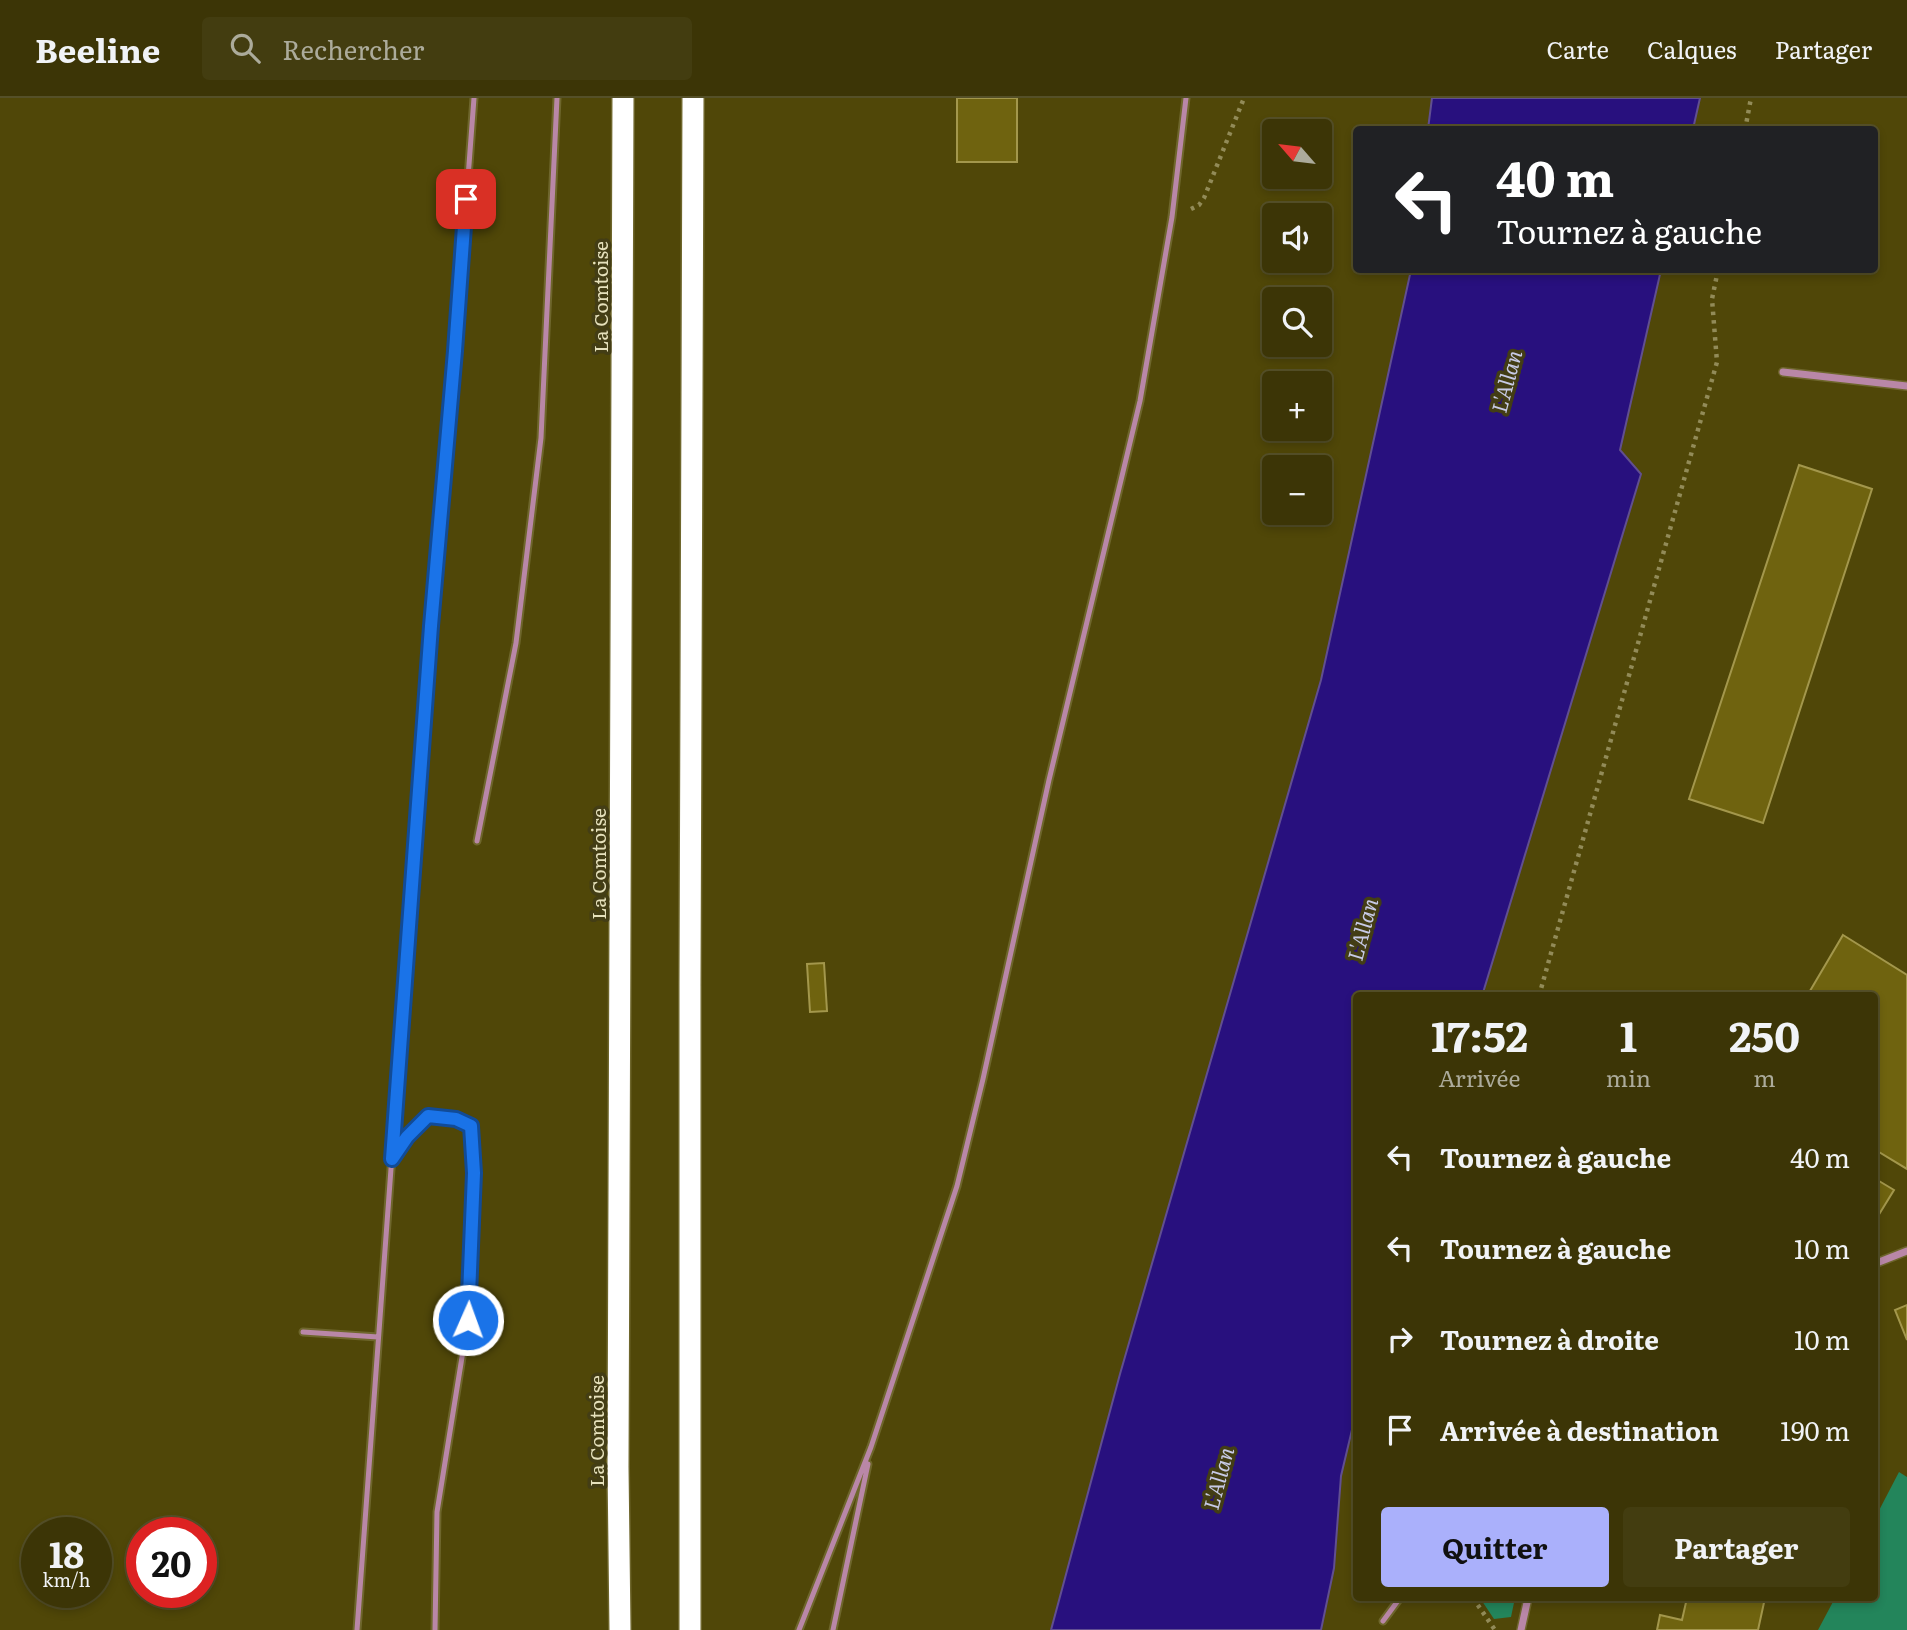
<!DOCTYPE html>
<html lang="fr">
<meta charset="utf-8">
<style>
body{margin:0;font-family:Literata,serif;background:#433d10;color:#f1f3f6;height:100vh;display:flex;flex-direction:column;font-size:26px;white-space:nowrap}
*{box-sizing:border-box;margin:0}
p{font-size:23px;color:#acab9b}
.icon{flex:none;width:38px;height:38px;fill:none;stroke:currentColor;stroke-width:2;stroke-linecap:round;stroke-linejoin:round}
.map{position:relative;flex:1;overflow:hidden}
.sheet{position:absolute;left:1353px;top:894px;width:525px;height:609px;display:flex;flex-direction:column;background:#3c3506;border-radius:7px;box-shadow:0 4px 10px #0003,0 0 0 2px #555028}
.sheet>*{flex:none}
.hud{position:absolute;left:1353px;top:28px;width:525px;height:147px;border-radius:7px;box-shadow:0 4px 10px #0003,0 0 0 2px #555028;background:#202124;color:#fff;overflow:hidden}
.needle{width:46px;rotate:298deg}
.controls{position:absolute;left:1262px;top:21px;display:grid;gap:14px}
.controls a{display:grid;place-items:center;width:70px;height:70px;border-radius:7px;background:#3c3506;box-shadow:0 4px 10px #0003,0 0 0 2px #555028;font-size:35px}
.speed{position:absolute;left:21px;top:1419px;display:flex;gap:14px;font-size:35px;font-weight:700;text-align:center}
.speed>*{display:grid;place-content:center;width:91px;height:91px;border-radius:50%;background:#3c3506;box-shadow:0 4px 10px #0003,0 0 0 2px #555028;line-height:1}
.speed small{font-size:18px;font-weight:400}
.speed .limit{border:10px solid #d22;background:#fff;color:#111}
.pin{position:absolute;display:grid;place-items:center;width:60px;height:60px;color:#fff;margin:-30px;border-radius:14px;box-shadow:0 4px 10px #0006}
.me{position:absolute;width:77px;margin:-38px;rotate:2deg;stroke-linejoin:round;filter:drop-shadow(0 0 5px #0008)}
.turn{display:flex;align-items:center;gap:24px;height:147px;padding:0 28px;font-size:32px}
.turn .icon{width:91px;height:91px;stroke-width:2.5}
.turn b{display:block;font-size:49px;line-height:60px}
.eta{display:flex;justify-content:space-evenly;align-items:center;height:119px;text-align:center}
.eta b{font-size:42px;font-weight:700;line-height:49px}
.primary-button{display:flex;gap:14px;margin-top:auto;padding:14px 28px}
.primary-button a{flex:1;height:80px;border-radius:7px;background:#aab0fb;color:#111;font-size:28px;font-weight:700;line-height:80px;text-align:center}
.primary-button a+a{background:#433d10;color:#f1f3f6}
ul{padding:0;list-style:none}
li{display:flex;align-items:center;gap:21px;height:91px;padding:0 28px}
li div{flex:1}
li b{display:block;font-size:26px}
li em{font-style:normal}
header{display:flex;align-items:center;gap:42px;box-sizing:border-box;height:98px;padding:0 35px;background:#3c3506;border-bottom:2px solid #555028}
header strong{font-size:33px}
nav{display:flex;gap:38px;margin-inline-start:auto;font-size:24px}
.search{width:490px;height:63px;background:#433d10;display:flex;align-items:center;gap:18px;box-sizing:border-box;padding:0 24px;border-radius:7px;color:#acab9b;font-size:26px}
.map>svg:first-child{display:block}
.green{fill:#23855b}
.water{fill:#28107e;stroke:#614f91;stroke-width:2}
.building{fill:#6f630f;stroke:#a3974c;stroke-width:2}
.lines{fill:none;stroke-linecap:round;stroke-linejoin:round}
.lane-casing{stroke:#6e662c;stroke-width:9}
.street-casing{stroke:#6e662c;stroke-width:10}
.highway-casing{stroke:#6e662c;stroke-width:24}
.path{stroke:#928b58;stroke-width:4.5;stroke-dasharray:3.5 5;stroke-linecap:butt}
.lane{stroke:#b987a7;stroke-width:5}
.street{stroke:#b987a7;stroke-width:7}
.highway{stroke:#fff;stroke-width:21}
.route-casing{stroke:#114b97;stroke-width:18}
.route{stroke:#1a73e8;stroke-width:12}
.labels{text-anchor:middle;dominant-baseline:central;stroke-width:7;stroke-linejoin:round;paint-order:stroke}
.street-label{font-size:19px;fill:#e6e1bc;stroke:#433d15}
.water-label{font-size:21px;font-style:italic;fill:#c7cae6;stroke:#433d15}
</style>
<header>
<strong>Beeline</strong>
<div class="search"><svg class="icon" aria-label="search" viewBox="0 0 24 24"><circle cx="10" cy="10" r="6"/><path d="M15 15l6 6"/></svg>Rechercher</div>
<nav><a>Carte</a><a>Calques</a><a>Partager</a></nav>
</header>
<div class="map">
<svg width="1907" height="1532" viewBox="0 0 1907 1532">
<rect width="100%" height="100%" fill="#504708"/>
<path class="green" d="M1899,1374l8,5v153h-89l17,-32h39v-78z
M1480,1500h35l-4,19 -17,2z"/>
<path class="water" d="M1432,0h268l-7,31h-265z
M1411,172h250l-41,180 21,24 -159,522h-126v417l-15,63 -7,92 -13,62h-270l69,-256 201,-694z"/>
<path class="building" d="M957,0h60v64h-60z
M1799,367l73,24 -109,334 -74,-24z
M1843,837l64,40v194l-33,-20v-153h-67z
M824,865l3,48 -17,1 -3,-48z
M1874,1080l20,12 -16,26 -4,-3z
M1907,1207v35l-12,-30z
M1687,1500h78l-7,32h-101l3,-15 22,5z"/>
<g class="lines">
<g class="lane-casing">
<path id="lane" d="M477,743l39,-198 25,-205 16,-340
M393,1058l14,-19 21,-21 28,3 15,7 3,47 -6,147 -31,192 -2,118
M303,1234l75,5
M1383,1523l17,-23
M357,1532l74,-1004 24,-275 19,-253
M799,1532l72,-183 86,-261 26,-107 66,-299 91,-379 32,-184 14,-119
M833,1532l35,-166"/>
</g>
<g class="street-casing">
<path id="street" d="M1783,274l124,14
M1874,1166l33,-13
M1521,1532l7,-32"/>
</g>
<g class="highway-casing">
<path id="highway" d="M620,1532l-2,-163 5,-1369
M690,1532v-644l3,-888"/>
</g>
<path class="path" d="M1745,32l6,-32
M1191,111l8,-4 5,-7 40,-100
M1539,898l178,-634 -5,-63 6,-29
M1473,1500l22,32"/>
<use href="#lane" class="lane"/>
<use href="#street" class="street"/>
<use href="#highway" class="highway"/>
</g>
<g class="lines">
<g class="route-casing">
<path id="route" d="M466,101l-11,152 -24,275 -39,533 15,-22 21,-21 28,3 15,7 3,47 -6,147"/>
</g>
<use href="#route" class="route"/>
</g>
<g class="labels">
<g class="street-label">
<text transform="translate(600 199) rotate(-90)">La Comtoise</text>
<text transform="translate(598 766) rotate(-90)">La Comtoise</text>
<text transform="translate(596 1333) rotate(-90)">La Comtoise</text>
</g>
<g class="water-label">
<text transform="translate(1505 283) rotate(-75)">L'Allan</text>
<text transform="translate(1361 831) rotate(-75)">L'Allan</text>
<text transform="translate(1217 1380) rotate(-75)">L'Allan</text>
</g>
</g>
</svg>
<div class="controls">
<a><svg class="needle" viewBox="-14 -14 28 28"><path d="M0-13l5 13h-10z" fill="#e53935"/><path d="M0 13l5-13h-10z" fill="#acab9b"/></svg></a>
<a><svg class="icon" aria-label="sound" viewBox="0 0 24 24"><path d="M4 9h4l5-4v14l-5-4H4zM17 9q2 3 0 6"/></svg></a>
<a><svg class="icon" aria-label="search" viewBox="0 0 24 24"><circle cx="10" cy="10" r="6"/><path d="M15 15l6 6"/></svg></a>
<a>+</a>
<a>−</a>
</div>
<div class="speed"><div>18<small>km/h</small></div><div class="limit">20</div></div>
<div class="pin" style="left:466px;top:101px;background:#d93025"><svg class="icon" aria-label="arrive" viewBox="0 0 24 24"><path d="M6 21V4h12l-3 4 3 4H6"/></svg></div>
<svg class="me" style="left:468px;top:1222px" viewBox="-20 -20 40 40"><circle r="17" fill="#1a73e8" stroke="#fff" stroke-width="3"/><path d="M0-11L8 9 0 5-8 9z" fill="#fff"/></svg>
<div class="hud">
<div class="turn"><svg class="icon" aria-label="left" viewBox="0 0 24 24"><path d="M17 20v-9H6M10 6l-5 5 5 5"/></svg><div><b>40 m</b>Tournez à gauche</div></div>
</div>
<section class="sheet">
<div class="eta">
<div><b>17:52</b><p>Arrivée</p></div>
<div><b>1</b><p>min</p></div>
<div><b>250</b><p>m</p></div>
</div>
<ul>
<li><svg class="icon" aria-label="left" viewBox="0 0 24 24"><path d="M17 20v-9H6M10 6l-5 5 5 5"/></svg><div><b>Tournez à gauche</b></div><em>40 m</em></li>
<li><svg class="icon" aria-label="left" viewBox="0 0 24 24"><path d="M17 20v-9H6M10 6l-5 5 5 5"/></svg><div><b>Tournez à gauche</b></div><em>10 m</em></li>
<li><svg class="icon" aria-label="right" viewBox="0 0 24 24"><path d="M7 20v-9h11M14 6l5 5-5 5"/></svg><div><b>Tournez à droite</b></div><em>10 m</em></li>
<li><svg class="icon" aria-label="arrive" viewBox="0 0 24 24"><path d="M6 21V4h12l-3 4 3 4H6"/></svg><div><b>Arrivée à destination</b></div><em>190 m</em></li>
</ul>
<div class="primary-button"><a>Quitter</a><a>Partager</a></div>
</section>
</div>
